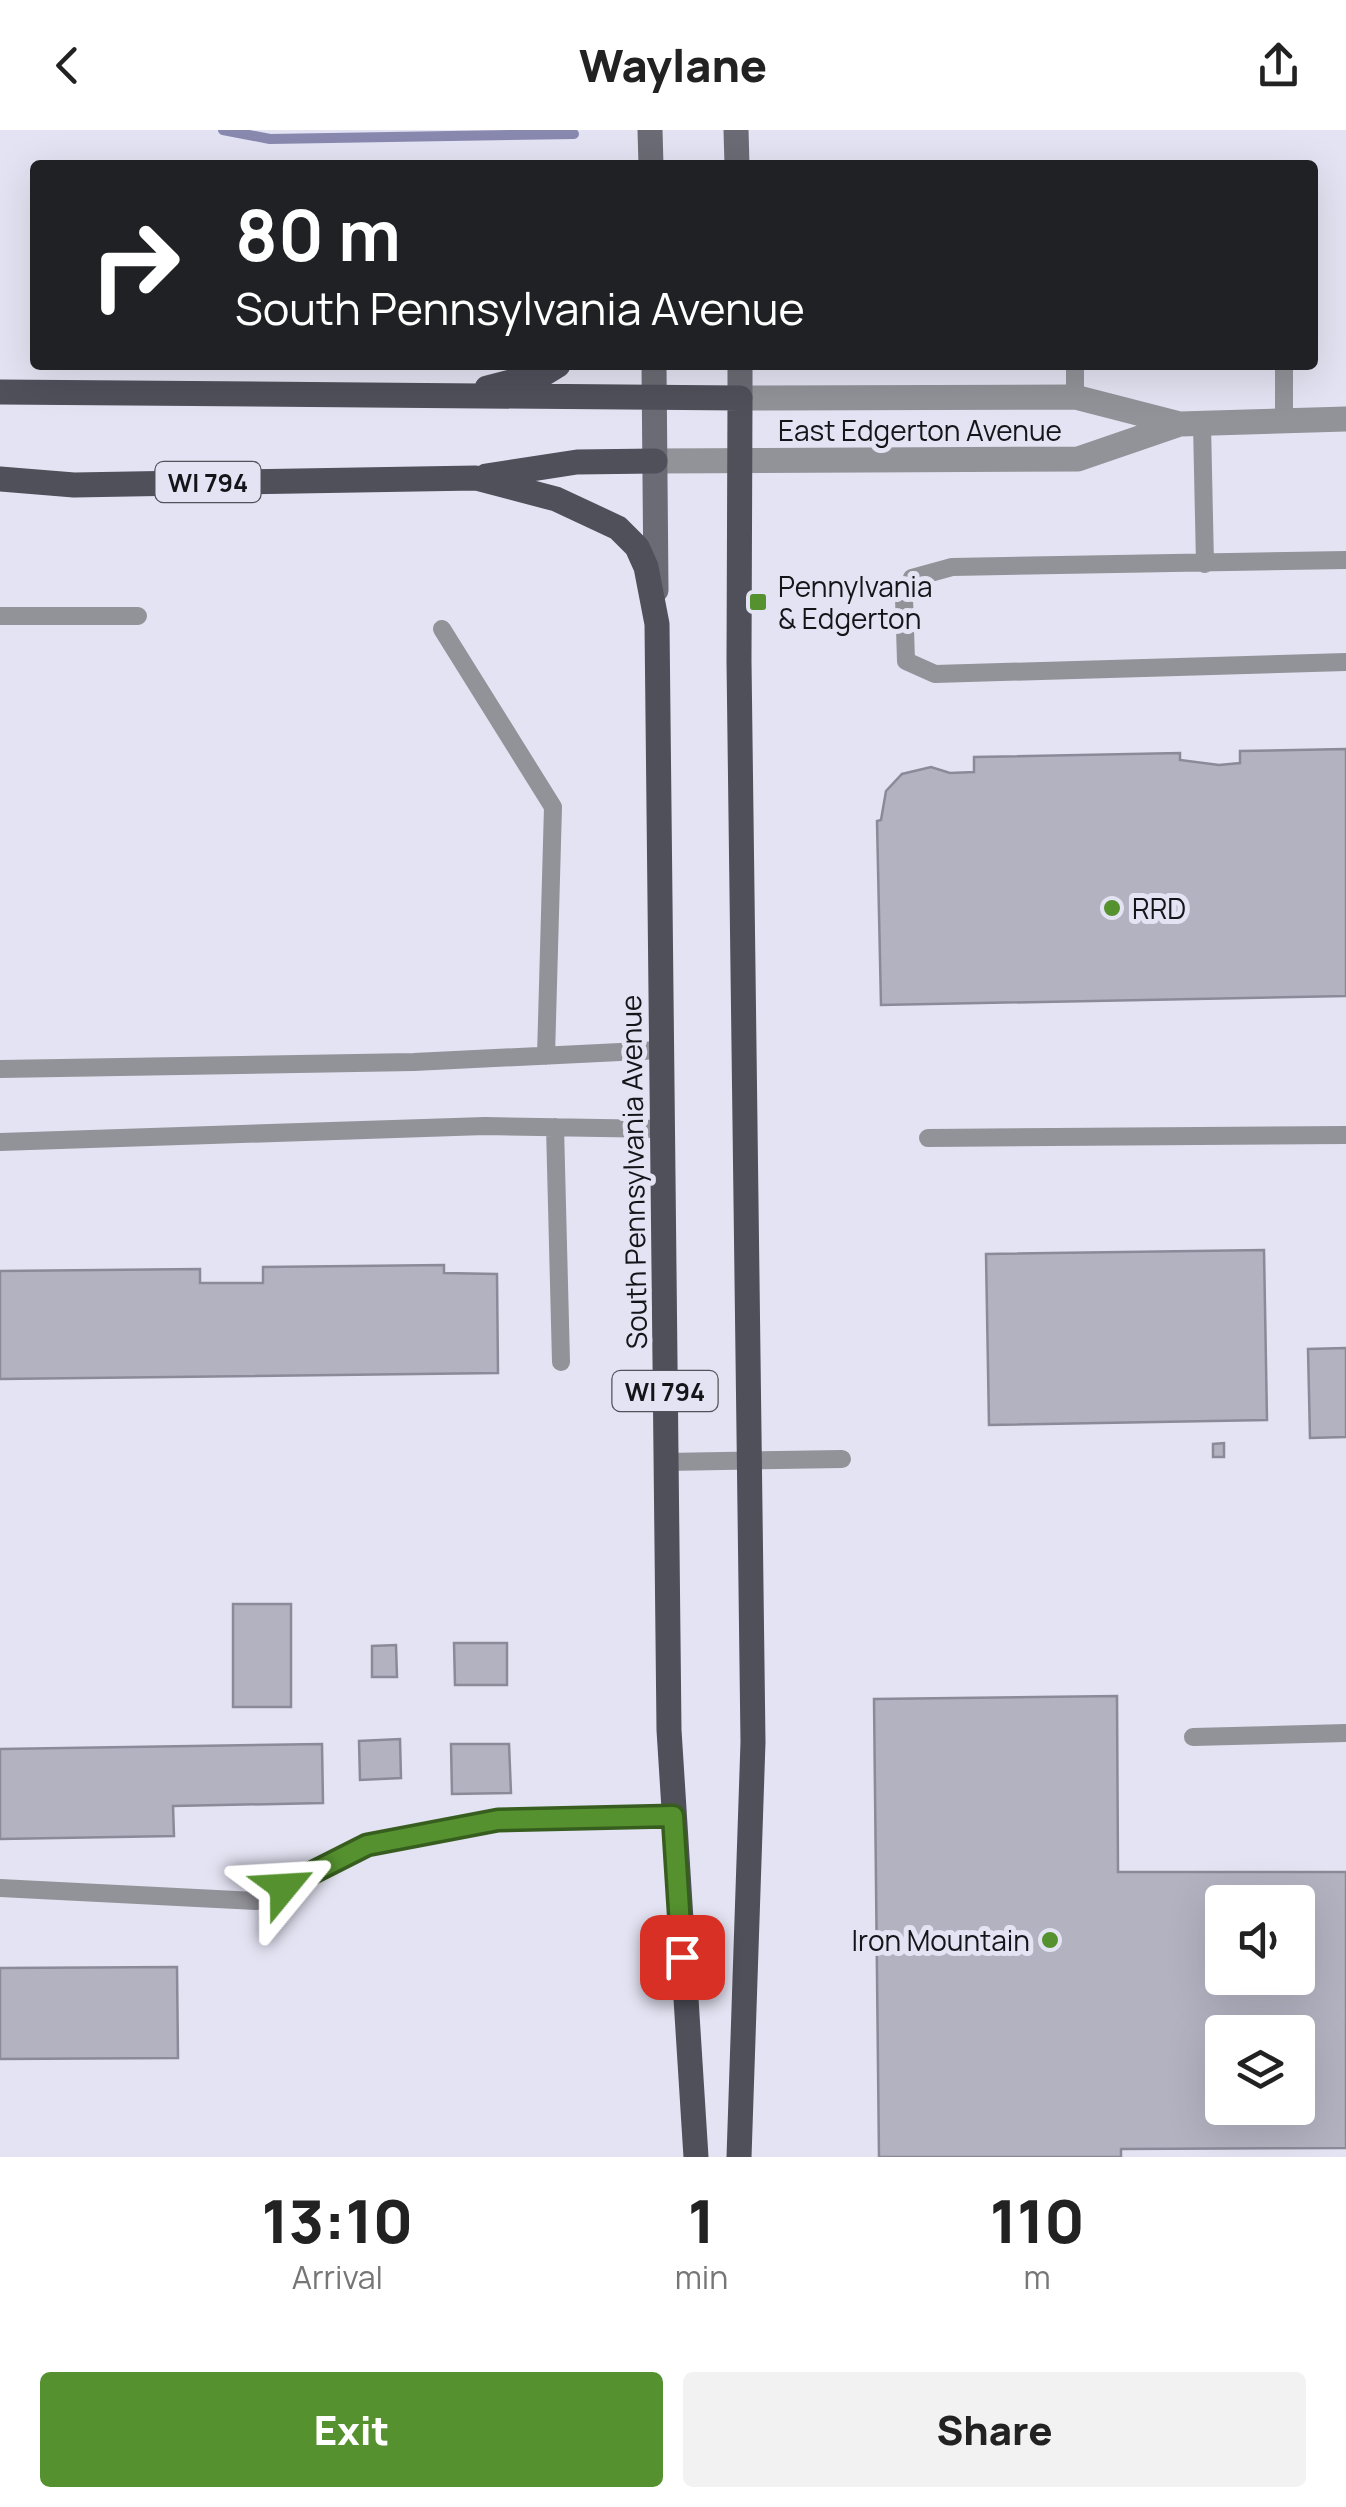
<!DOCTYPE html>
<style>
body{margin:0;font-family:Manrope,sans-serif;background:#f2f2f2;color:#222;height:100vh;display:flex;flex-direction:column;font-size:38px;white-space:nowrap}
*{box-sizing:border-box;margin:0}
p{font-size:32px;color:#767676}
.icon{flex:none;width:55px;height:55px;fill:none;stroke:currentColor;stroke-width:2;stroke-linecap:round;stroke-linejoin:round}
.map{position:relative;height:2027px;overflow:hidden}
.side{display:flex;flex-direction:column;background:#fff;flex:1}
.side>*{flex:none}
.top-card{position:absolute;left:30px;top:30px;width:1288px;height:210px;border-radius:10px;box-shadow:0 10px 40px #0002;background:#202124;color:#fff;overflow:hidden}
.buttons{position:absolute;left:1205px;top:1755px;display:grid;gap:20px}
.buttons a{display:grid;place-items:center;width:110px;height:110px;border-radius:10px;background:#fff;box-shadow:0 10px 40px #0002;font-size:50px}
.pin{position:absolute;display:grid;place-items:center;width:85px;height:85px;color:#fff;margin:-42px;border-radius:20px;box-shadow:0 5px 15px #0006}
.me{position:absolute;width:110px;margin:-55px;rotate:63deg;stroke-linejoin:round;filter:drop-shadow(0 0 8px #0008)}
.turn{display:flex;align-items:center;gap:35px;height:210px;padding:0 40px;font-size:45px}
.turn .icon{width:130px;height:130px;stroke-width:2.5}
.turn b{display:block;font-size:70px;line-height:85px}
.eta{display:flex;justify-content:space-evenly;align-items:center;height:170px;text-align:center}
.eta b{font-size:60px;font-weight:800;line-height:70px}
.button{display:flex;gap:20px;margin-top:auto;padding:20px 40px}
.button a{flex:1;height:115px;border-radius:10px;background:#55912f;color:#fff;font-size:40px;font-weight:800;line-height:115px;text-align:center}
.button a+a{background:#f2f2f2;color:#222}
header{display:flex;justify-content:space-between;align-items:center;height:130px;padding:0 40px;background:#fff;font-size:45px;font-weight:800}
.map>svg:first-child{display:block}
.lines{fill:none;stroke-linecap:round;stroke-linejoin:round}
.stream{stroke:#8989af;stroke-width:10}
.building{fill:#b2b2c1;stroke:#8a8a98;stroke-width:2.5;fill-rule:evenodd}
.lane{stroke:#929299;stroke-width:18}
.street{stroke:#929299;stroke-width:25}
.secondary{stroke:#6b6b75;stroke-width:25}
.primary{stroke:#50505b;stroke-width:25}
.route-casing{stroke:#375e1f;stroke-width:25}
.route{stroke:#55912f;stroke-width:18}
.poi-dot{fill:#55912f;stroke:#e3e3f3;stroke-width:4}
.labels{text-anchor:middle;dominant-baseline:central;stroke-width:10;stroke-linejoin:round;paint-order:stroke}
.shield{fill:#e3e3f3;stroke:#52525a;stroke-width:2.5}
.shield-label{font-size:25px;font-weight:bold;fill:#141419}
.street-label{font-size:28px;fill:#141419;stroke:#e3e3f3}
.poi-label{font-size:28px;fill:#141419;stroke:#e3e3f3;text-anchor:start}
</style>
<header><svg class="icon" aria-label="back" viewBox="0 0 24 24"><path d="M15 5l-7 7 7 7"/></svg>Waylane<svg class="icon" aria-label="share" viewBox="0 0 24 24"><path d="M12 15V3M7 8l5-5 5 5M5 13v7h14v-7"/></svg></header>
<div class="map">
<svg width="1346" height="2027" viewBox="0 0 1346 2027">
<rect width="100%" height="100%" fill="#e3e3f3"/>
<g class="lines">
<path class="stream" d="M223,0l47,9 304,-5"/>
</g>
<path class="building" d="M1346,619v247l-465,9 -4,-184 4,-1 5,-29 16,-17 29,-7 19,6 24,-1v-15l206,-4v7l39,5 21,-2v-12z
M1264,1120l3,170 -278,5 -3,-171z
M444,1135v8l53,1 1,99 -498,6v-108l200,-2v14h63v-16z
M1346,1218v89l-36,1 -2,-89z
M1224,1313v14h-11v-13z
M233,1474h58v103h-58z
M454,1513h53v42h-52z
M396,1515l1,32h-25v-31z
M1117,1566l1,176h228v276l-225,1v8h-242l-5,-458zM1222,1772h76v76h-76zM1222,1902h76v76h-76z
M400,1609l1,39 -41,2 -1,-39z
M322,1614l1,59 -150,3 1,30 -174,3v-90z
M451,1614h58l2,49 -59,1z
M177,1837l1,91 -178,1v-91z"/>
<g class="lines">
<path class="lane" d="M1075,235v32
M1284,235v56
M1202,294l3,140
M1346,430l-394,7 -40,11 -8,19 2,64 29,13 411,-12
M0,486h138
M442,499l111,178 -7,249
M0,939l414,-7 247,-12
M555,997l6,235
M928,1008l418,-3
M0,1012l485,-16 177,3
M666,1332l176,-3
M1193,1607l153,-4
M0,1758l256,13 111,-56 131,-25 175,-4"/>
<path class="street" d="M740,268l335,-1 105,27 166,-5
M655,331l423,-2 102,-35"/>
<path class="secondary" d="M650,0l1,35
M736,0l1,35
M654,235l2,225
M740,235v33"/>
<path class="primary" d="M487,258l58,-15 13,-8
M0,262l740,6 -1,263 14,1081 -14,415
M486,346l91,-14 78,-1
M0,349l74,6 402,-7 80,21 62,29 19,19 9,20 11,57 12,1106 27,427"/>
</g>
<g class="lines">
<g class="route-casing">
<path id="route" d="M284,1757l83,-42 131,-25 175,-4 9,141"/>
</g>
<use href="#route" class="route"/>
</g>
<g class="poi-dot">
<rect x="748" y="462" width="20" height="20" rx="5"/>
<circle cx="1112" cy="778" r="10"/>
<circle cx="1050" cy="1810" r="10"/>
</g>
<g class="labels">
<g class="shield">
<rect x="155.5" y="332" width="105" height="40" rx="8"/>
<rect x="612.5" y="1241" width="105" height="40" rx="8"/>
</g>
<g class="shield-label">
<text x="208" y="352">WI 794</text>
<text x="665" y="1261">WI 794</text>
</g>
<g class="street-label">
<text x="920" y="300">East Edgerton Avenue</text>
<text transform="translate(633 1042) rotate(-91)">South Pennsylvania Avenue</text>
</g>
<g class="poi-label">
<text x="778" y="456">Pennylvania<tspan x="778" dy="32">&amp; Edgerton</tspan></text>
<text x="1132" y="778">RRD</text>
<text x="1030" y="1810" text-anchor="end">Iron Mountain</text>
</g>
</g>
</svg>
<div class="buttons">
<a><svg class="icon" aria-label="sound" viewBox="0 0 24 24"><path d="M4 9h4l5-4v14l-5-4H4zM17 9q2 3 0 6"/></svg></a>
<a><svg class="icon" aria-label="layers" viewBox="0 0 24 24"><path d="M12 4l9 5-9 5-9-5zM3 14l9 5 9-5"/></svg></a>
</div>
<div class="pin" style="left:682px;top:1827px;background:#d93025"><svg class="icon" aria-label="arrive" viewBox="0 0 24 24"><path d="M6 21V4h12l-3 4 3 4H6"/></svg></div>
<svg class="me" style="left:284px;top:1757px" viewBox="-20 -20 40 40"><path d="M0-17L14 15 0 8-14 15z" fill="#55912f" stroke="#fff" stroke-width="4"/></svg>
<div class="top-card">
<div class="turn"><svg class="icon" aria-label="right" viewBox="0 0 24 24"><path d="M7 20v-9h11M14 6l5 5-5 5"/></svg><div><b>80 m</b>South Pennsylvania Avenue</div></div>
</div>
</div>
<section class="side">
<div class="eta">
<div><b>13:10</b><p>Arrival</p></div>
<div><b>1</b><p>min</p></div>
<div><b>110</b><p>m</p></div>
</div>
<div class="button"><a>Exit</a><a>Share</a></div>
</section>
